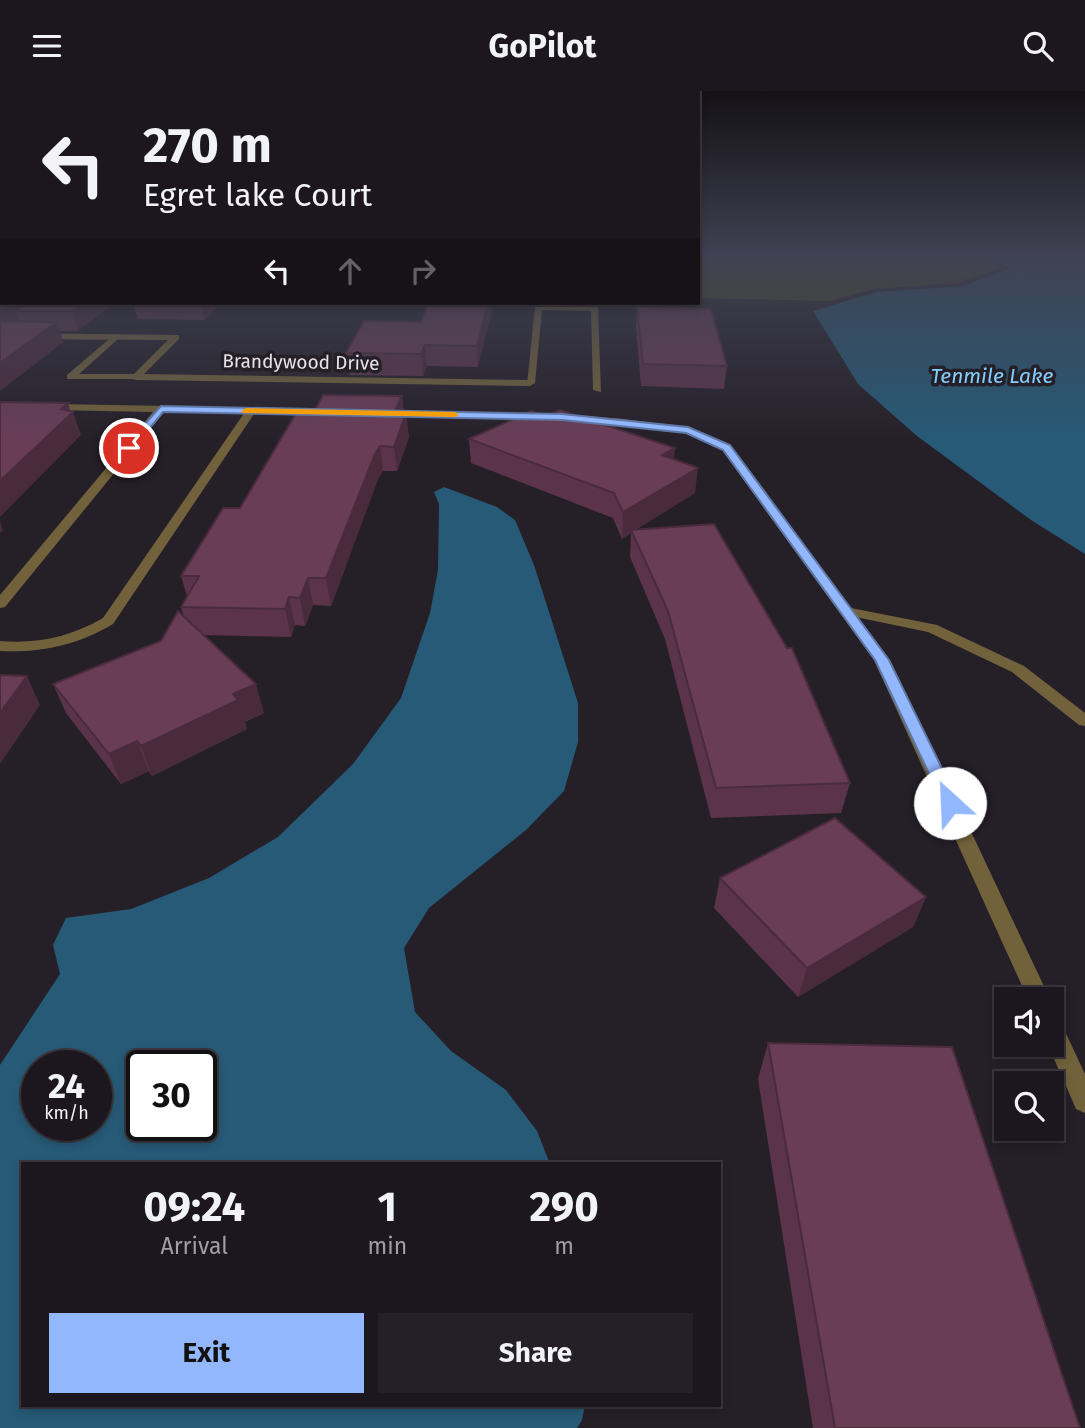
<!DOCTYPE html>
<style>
body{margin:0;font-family:"Fira Sans",sans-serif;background:#252027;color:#f1f3f6;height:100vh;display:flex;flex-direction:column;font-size:26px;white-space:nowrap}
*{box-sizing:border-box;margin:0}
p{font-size:23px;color:#a09fa4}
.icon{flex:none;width:38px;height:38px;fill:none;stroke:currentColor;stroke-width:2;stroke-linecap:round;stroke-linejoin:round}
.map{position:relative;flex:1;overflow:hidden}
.panel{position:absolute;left:21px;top:1071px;width:700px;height:245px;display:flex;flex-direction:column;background:#1c171e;border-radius:0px;box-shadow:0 4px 10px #0003,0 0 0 2px #3a363c}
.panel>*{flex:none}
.guide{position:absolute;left:0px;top:0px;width:700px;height:214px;box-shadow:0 4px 10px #0003,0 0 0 2px #3a363c;background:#1c171e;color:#f1f3f6;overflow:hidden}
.buttons{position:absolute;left:994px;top:896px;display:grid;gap:14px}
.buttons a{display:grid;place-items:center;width:70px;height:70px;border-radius:0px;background:#1c171e;box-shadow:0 4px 10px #0003,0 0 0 2px #3a363c;font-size:35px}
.speed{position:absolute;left:21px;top:959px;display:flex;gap:14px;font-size:35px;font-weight:700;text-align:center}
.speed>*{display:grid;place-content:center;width:91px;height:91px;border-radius:50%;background:#1c171e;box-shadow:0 4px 10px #0003,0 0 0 2px #3a363c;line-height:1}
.speed small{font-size:18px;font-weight:400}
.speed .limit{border:4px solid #111;border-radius:10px;background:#fff;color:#111}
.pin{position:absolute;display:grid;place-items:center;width:60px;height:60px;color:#fff;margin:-30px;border:4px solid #fff;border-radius:50%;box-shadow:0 2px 7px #0007}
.me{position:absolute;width:77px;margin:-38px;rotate:335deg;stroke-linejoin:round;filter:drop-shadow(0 0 5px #0008)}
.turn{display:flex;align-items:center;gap:24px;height:147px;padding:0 28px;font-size:32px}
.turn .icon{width:91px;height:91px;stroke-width:2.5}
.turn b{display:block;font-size:49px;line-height:60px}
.lanes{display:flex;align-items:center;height:66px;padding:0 28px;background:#0003;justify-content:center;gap:35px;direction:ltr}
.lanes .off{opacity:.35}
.eta{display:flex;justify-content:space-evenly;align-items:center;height:119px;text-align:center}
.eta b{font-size:42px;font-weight:700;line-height:49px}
.primary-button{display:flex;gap:14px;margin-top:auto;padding:14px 28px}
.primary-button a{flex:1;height:80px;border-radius:0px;background:#92b7fd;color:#111;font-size:28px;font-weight:700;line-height:80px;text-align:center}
.primary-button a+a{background:#252027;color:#f1f3f6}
header{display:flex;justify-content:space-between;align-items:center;height:91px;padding:0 28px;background:#1c171e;font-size:32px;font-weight:700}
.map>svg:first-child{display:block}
.forest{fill:#4c4d19}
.water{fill:#275a77;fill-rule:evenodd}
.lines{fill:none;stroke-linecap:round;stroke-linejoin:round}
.service{fill:#72623b;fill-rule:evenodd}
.minor{fill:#72623b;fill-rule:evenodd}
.wall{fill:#5b344b}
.shaded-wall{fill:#4a2b3d}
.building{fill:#6a3d57;stroke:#4a2b3d;stroke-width:2}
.route{fill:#92b7fd;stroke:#5f77a4;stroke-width:2}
.slow{fill:#f59e0b}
.labels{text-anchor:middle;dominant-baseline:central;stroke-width:7;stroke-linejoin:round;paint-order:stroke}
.far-street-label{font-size:19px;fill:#e6e2e8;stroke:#251f28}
.far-water-label{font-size:21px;font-style:italic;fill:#81cffe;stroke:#251f28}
</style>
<header><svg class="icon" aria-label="menu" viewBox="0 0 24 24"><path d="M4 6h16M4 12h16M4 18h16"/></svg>GoPilot<svg class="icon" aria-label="search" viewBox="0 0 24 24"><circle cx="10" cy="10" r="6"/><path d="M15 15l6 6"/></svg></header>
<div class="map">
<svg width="1085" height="1337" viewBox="0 0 1085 1337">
<rect width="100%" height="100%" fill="#251f28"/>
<path class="forest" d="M698,164h287l15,13 -43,15 -84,6 -44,12 -131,-3z"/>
<path class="water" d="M994,164h91v299l-54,-34 -114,-84 -59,-52 -45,-73 64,-19 86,-6 46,-17z
M444,396l53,20 18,13 19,45 44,138v39l-14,49 -38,39 -97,78 -25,40 11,64 36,39 55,39 31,41 13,33h-527v241h562l-3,15 -5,8h-577v-363l60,-91 -7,-29 13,-27 65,-9 78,-31 69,-41 75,-73 48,-66 29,-85 8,-43 1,-66 -5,-12zM37,975h59v59h-59zM142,975h59v59h-59z"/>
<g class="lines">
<path class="service" d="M535,215l63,1 3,85 -8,-2 -2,-79 -49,-1 -7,73 -8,2z
M115,243l3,5 -39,35h57l3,1v4h-72v-4z
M247,318l9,2 -143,213c-35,21 -72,29 -113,27v-10c38,3 70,-4 103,-23z
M846,516l91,18 87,41 61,47v13l-6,-1 -67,-53 -84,-40 -87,-18 -2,-3z"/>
<path class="minor" d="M0,242l179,2v4l-35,35 386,6 5,3 -5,3 -394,-6 -3,-1v-4l35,-35 -168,-1z
M0,312l336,6 5,3 -5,3 -172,-3 -159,195 -5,1v-13l153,-183 -153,-3z
M385,319l177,4 62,5 68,9 38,18 160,214 160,339h-22l-154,-339 -152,-210 -36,-17 -62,-8 -62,-5 -181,-5v-4z
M1052,927l8,3 25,53v39l-9,-4 -28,-64h4z"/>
</g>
<path class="wall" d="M0,164l2,48h112l-36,28h-18l3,11 -63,49z
M133,212h88l-17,17 -66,-1z
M428,212h64l-14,64 -51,-1 -4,10 -74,-1 -3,-22 75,-31z
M637,216l90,59 -3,23 -83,-3 -5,-59z
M402,305l2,17 5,24 -12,34h-14l-5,8 -47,127 -18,-1 -8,21 -10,-1 -4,12 -87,-2 60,78 -19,9 2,7 -95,47 -3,-5 -28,13 -55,-71 -13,-29 108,-43 23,-24 -3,-10 6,-11 -6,-20 59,-68 74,-96z
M469,348l205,21 21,33 -60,37 215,253 -9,30 -130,5 -46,-179 -35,-82 1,-24 -9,6 -9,-21 -142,-55z
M720,787l206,19 -13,30 -115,70 -84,-89z
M768,952l312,385h-267l-55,-349z"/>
<path class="shaded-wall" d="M7,212h37l-29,8 3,9 -18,11v-24z
M83,212h31l-36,28 -7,-20z
M200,212h21l-17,17z
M488,212h4l1,3 -15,61 -1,-21z
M57,231l6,20 -63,49v-28z
M425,254l2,21 -4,10 -2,-22z
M402,305l2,23 2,-6 3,24 -12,34 -3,-24v-34z
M68,312l3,10 2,-1 8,23 -81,82v-36l61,-72z
M380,355l3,25 -5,8 -47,127 -5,-28 49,-124z
M675,357l-2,25 -11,-18z
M698,377l-3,25 -63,39 -1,-2v3l-9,6 1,-27z
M0,431l3,8 -3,3z
M308,487l5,27 -8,21 -5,-28z
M289,506l6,28 -4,12 -6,-28z
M27,585l13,29 -40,59v-51z
M256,593l8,29 -19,9 2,7 -95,47 -11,-30 92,-52z
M137,650l12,30 -28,13 -12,-30z
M926,806l-13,30 -115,70 9,-29z"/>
<path class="building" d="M0,164h2v48h5l-7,4z
M27,212h56l-12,8h-56z
M428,212h60l-11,43 -52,-1 -4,9 -75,-1 18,-32 57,1z
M637,216l74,2 16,57 -84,-2z
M0,230l57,1 -57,41z
M323,304l79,1 -8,17h12l-12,34 -14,-1 -5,8 -49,124h-18l-8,20 -11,-1 -4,12 -104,-2 18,-31h-18l42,-68h17l55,-93 5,-3h14z
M0,311l68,1 -7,6 12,3 -73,69z
M560,319l115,38 -13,7 36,13 -75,44 -9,-19 -145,-54 62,-28 15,5z
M714,433l73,124h5l58,135 -134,5 -48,-177 -37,-81z
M178,520l78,73 -23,10 5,6 -97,46 -4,-5 -28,13 -56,-70 108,-43z
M0,584l27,1 -27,37z
M835,727l91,79 -119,71 -87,-90z
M768,952l184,4 128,381h-245z"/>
<linearGradient id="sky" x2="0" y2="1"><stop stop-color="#141116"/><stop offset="0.47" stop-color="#404253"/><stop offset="1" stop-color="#404253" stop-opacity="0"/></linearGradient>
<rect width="1085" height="352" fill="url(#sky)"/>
<path class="route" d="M161,315l401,8 126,13 42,18 159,215 70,143 -9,6 -5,-2 -70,-147 -152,-210 -37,-17 -124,-13 -399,-8 -31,38h-7v-4z"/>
<path class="slow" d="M246,317l209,4 4,3 -4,2 -212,-4 -2,-2z"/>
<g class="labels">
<g class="far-street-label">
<text transform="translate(301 271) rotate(1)">Brandywood Drive</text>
</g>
<g class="far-water-label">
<text x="992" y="285">Tenmile Lake</text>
</g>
</g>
</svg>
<div class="buttons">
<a><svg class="icon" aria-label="sound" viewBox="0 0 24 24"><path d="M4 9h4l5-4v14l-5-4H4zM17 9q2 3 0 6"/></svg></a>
<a><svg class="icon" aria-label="search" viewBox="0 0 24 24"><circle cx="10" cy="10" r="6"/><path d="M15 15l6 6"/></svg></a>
</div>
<div class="speed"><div>24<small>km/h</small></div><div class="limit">30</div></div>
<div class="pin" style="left:129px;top:357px;background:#d93025"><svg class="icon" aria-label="arrive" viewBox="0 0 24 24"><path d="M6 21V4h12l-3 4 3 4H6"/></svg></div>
<svg class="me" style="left:950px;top:712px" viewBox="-20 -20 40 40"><circle r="19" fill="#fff"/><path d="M0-13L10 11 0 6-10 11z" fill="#92b7fd"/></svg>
<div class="guide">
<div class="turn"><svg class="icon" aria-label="left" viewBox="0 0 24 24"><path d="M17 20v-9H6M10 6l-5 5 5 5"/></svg><div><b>270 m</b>Egret lake Court</div></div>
<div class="lanes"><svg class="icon" aria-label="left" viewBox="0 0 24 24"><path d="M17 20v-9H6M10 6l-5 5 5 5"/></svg><svg class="icon off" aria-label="ahead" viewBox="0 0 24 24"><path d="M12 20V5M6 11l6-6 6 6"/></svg><svg class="icon off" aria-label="right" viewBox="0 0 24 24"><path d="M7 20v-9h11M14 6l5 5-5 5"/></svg></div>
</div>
<section class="panel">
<div class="eta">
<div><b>09:24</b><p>Arrival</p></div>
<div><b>1</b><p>min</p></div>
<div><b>290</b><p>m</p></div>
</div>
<div class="primary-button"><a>Exit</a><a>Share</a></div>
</section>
</div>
